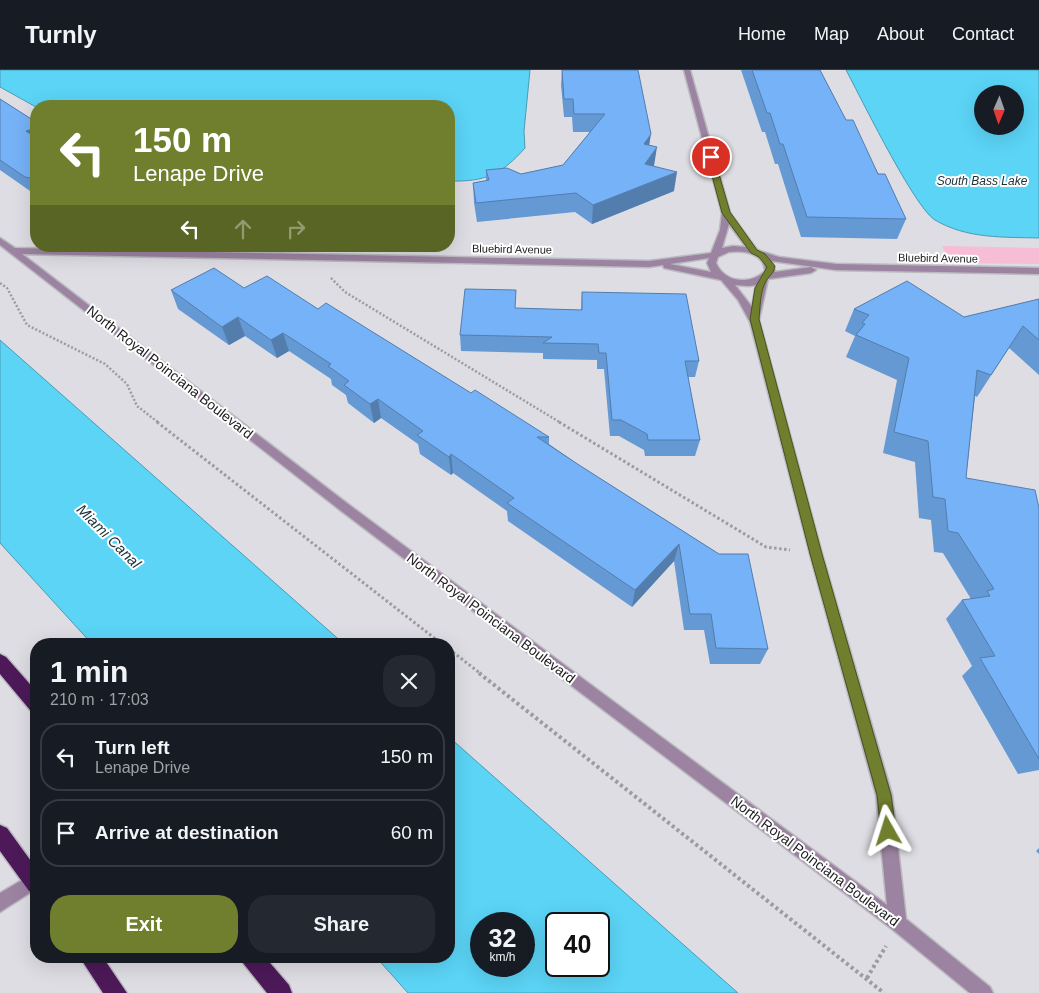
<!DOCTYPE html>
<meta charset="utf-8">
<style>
body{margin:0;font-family:Helvetica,sans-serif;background:#242831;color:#f1f3f6;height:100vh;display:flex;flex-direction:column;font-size:19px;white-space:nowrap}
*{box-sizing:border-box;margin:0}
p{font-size:16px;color:#9ea1a6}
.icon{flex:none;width:28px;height:28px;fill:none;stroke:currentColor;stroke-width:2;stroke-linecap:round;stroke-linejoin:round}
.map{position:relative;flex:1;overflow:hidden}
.sheet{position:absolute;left:30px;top:568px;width:425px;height:325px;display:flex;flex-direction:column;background:#171b24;border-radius:20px;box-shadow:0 5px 20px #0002}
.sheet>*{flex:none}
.hud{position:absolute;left:30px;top:30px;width:425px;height:152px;border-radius:20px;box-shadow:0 5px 20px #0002;background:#6f7f2e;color:#fff;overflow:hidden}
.needle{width:32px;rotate:182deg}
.tools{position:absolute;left:974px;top:15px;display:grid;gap:10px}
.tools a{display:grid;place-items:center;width:50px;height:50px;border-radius:50%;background:#171b24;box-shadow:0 5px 20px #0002;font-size:25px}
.speed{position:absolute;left:470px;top:842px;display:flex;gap:10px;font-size:25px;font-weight:700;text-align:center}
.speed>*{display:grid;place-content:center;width:65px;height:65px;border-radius:50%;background:#171b24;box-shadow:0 5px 20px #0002;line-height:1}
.speed small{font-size:12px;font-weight:400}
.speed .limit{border:2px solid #111;border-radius:8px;background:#fff;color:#111}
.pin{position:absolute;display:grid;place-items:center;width:42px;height:42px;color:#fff;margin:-21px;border:2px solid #fff;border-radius:50%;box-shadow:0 1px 5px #0007}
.me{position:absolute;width:55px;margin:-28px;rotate:354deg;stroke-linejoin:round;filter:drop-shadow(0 0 4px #0008)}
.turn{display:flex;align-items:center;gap:18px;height:105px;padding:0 20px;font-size:22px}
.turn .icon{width:65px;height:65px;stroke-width:2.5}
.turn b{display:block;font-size:35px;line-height:42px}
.lanes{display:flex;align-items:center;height:48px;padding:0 20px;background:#0003;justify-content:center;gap:25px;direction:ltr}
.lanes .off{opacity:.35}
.round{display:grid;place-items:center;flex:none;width:52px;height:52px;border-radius:20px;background:#242831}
.headline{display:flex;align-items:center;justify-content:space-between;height:85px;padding:0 20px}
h1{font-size:30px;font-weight:600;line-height:38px}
.action{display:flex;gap:10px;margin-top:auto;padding:10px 20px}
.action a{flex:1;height:58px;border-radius:20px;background:#6f7f2e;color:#fff;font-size:20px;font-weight:600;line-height:58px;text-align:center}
.action a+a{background:#242831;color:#f1f3f6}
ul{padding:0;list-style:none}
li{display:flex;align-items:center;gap:15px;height:68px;margin:0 10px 8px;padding:0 10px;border:2px solid #363941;border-radius:20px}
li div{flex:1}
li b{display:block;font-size:19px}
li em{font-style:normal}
header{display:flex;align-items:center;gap:30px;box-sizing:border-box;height:70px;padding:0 25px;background:#171b24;border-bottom:1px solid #363941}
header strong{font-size:24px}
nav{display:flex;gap:28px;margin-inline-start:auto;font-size:18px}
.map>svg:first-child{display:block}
.green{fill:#f7bdd5}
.water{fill:#5bd4f6;stroke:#489cb5;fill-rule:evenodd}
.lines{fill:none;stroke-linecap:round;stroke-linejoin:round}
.minor-casing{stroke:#bababf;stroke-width:3}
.highway-casing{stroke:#bababf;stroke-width:3}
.path-far2{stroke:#9b9ba0;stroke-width:2.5;stroke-dasharray:2 2;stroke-linecap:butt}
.path-far1{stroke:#9b9ba0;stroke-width:3;stroke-dasharray:2.5 2.5;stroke-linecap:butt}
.path{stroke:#9b9ba0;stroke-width:4;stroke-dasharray:3 3;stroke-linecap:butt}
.minor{fill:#9b83a1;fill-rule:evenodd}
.highway{fill:#4d1959;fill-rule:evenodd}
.wall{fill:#6599d4}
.shaded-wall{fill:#537dad}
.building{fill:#76b2f7;stroke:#537dad}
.route{fill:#6f7f2e;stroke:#48531e}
.labels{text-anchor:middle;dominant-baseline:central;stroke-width:4;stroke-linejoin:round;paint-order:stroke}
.far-street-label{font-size:11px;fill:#1b1b1d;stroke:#fff}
.far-water-label{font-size:12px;font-style:italic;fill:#192e35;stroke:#fff}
.street-label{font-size:14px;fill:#1b1b1d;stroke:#fff}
.water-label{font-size:15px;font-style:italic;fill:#192e35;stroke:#fff}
</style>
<header>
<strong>Turnly</strong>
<nav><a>Home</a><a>Map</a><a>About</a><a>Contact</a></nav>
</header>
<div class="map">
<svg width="1039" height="923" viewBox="0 0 1039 923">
<rect width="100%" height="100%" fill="#dddde3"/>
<path class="green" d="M942,176l97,2v16l-88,-1z"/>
<path class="water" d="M0,0h530l-6,61 1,17c-24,27 -40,34 -76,33v-75l-413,1 -36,-20z
M846,0h193v168c-35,-1 -72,1 -104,-18 -21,-13 -74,-122 -89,-150zM982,24h33v32h-33z
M0,270l344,304h-252l-92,-101z
M449,667l289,256h-330l-33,-37h74zM481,854h43v42h-43zM556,854h43v42h-43z"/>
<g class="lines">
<g class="minor-casing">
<path id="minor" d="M684,0h6l40,143 27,37 22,7 57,7 203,4v6l-203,-4 -64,-9 3,11 36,-5 5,3 -5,3 -43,6 -9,41 63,234 70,241 14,124 84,68 3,6h-23l-78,-64 -552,-419 -340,-265v-7l15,10 634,13 62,-8 9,-23 2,-17zM729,154l17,23 -13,-1 -11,2zM729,182c15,-2 35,1 36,19 -15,14 -40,12 -49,-8l2,-6zM22,184l627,13 14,-2 1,3 57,12 17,20 12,22 60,232 66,241 11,110 -539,-401zM709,188l-2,5 4,9 -41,-8zM735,215l14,1 7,-1 -4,22z
M34,803l2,1v15l-36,23v-19z"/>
</g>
<g class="highway-casing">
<path id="highway" d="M0,584l6,3 30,34v21l-6,-2 -30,-36z
M0,755l7,3 29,40v26l-7,-3 -29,-40z
M79,886h23l25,37h-24z
M240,886h24l25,29 3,8h-25l-24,-30z"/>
</g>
<path class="path-far2" d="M331,208l14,14 216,131
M0,213l7,5 20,37 78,39 22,20 10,22 22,17"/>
<path class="path-far1" d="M157,352l285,222
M559,352l207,125 24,3
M449,579l32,25"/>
<path class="path" d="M479,603l405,320
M867,908l19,-32"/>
<use href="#minor" class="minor"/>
<use href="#highway" class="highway"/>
</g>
<path class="wall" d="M562,0l87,75 5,21 20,25 -82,33 -17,-12 -98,10 -3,-19 -1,-20 13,-2v-11l35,4 42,-9 27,-33h-17l-1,-15h-8l-3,-32z
M741,0h79l26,50 60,99 -9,20 -96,-2 -23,-73h-3l-10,-32h-3z
M0,29l36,23v72l-3,-1 -33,-23z
M244,218l74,21 231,128v7l30,21 140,89 49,95 -8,15h-50l-6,-34h-20l-10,-69 -42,46 -124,-86 -1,-10 -54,-38 -2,2 -31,-21 -2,-10 -37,-26 -7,5 -26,-20 -2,-8 -14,-10 -1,-6 -42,-28 -12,7 -32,-22 -16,9 -51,-36 -7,-19z
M582,222l117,69 -4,16h-7l12,63 -5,16h-50l-1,-6 -25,-14h-9l-6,-67h-7v-9l-54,-1v-6l-82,-2 -1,-16 56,-27 65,2z
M1039,229v76l-30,-27 -32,49 -2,-1 -9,82 73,30v262l-21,4 -56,-98 10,-10 -26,-47 16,-19 9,-1 -28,-46 -9,-1 -3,-32 -12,-2 -4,-56 -32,-9 14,-73 -51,-23 9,-21 -10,-5 9,-22 110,8z
M1039,778v6l-3,-3z"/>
<path class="shaded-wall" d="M36,58v18l-10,-15z
M651,64l-3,19 -4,-9z
M657,77l-3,19 -12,18 3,-20z
M677,102l-3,19 -82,33 1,-19z
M238,247l7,19 -16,9 -7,-18z
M283,263l6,18 -12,7 -6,-18z
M378,329l3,19 -7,5 -4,-19z
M451,384l2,19 -2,2 -2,-18z
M679,474l-5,17 -42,46 3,-17z"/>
<path class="building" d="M562,0h76l13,64 -7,10 13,3 -12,17 32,8 -84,33 -17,-12 -100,10 -3,-20 16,-3 -3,-10 21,-2 14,6 42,-9 42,-51h-31l-1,-15h-9z
M752,0h68l26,50h7l25,54h7l21,45 -99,-2 -24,-73h-3l-10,-31h-3z
M0,29l36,23v6l-10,3 10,7v41l-11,-2 -25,-17z
M214,198l30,20 23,-12 51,33 8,-6 145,90 4,-3 74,47h-12l42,28 140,89h29l20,95 -52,-1 -5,-34h-21l-11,-70 -44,46 -128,-87 7,-5 -63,-44 -2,3 -32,-22 6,-4 -45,-32 -8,5 -26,-19 5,-4 -21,-15 3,-2 -48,-31 -12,7 -33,-23 -16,10 -51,-37z
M907,211l57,36 75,-18v41l-16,-14 -32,49 -14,-5 -11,108 69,12 4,18v251l-59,-101 15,-2 -33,-56 28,-4 -3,-5 7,-2 -36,-56 -10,-2 -3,-32 -12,-2 -5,-56 -34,-9 15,-74 -53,-23 9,-11 -3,-1 7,-8 -15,-6z
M465,219l51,1 -1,18 67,2v-18l104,2 13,67h-14l15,79h-52l-1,-6 -26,-14h-9l-6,-67h-7l-1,-9 -55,-1 9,-6 -92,-2z"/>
<path class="route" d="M711,85l3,2 16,55 27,38 8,4 10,12c-1,8 -7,10 -10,17 -5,10 -5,25 -6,36l63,235 69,241 5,36 -3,6 -5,2 -5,-2 -2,-6 -4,-36 -67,-241 -60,-235 5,-31 12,-21 -8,-10 -8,-4 -29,-40 -15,-56z"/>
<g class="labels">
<g class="far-street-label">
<text transform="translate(512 179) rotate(1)">Bluebird Avenue</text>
<text transform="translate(938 188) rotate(1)">Bluebird Avenue</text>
</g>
<g class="far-water-label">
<text x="982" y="111">South Bass Lake</text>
</g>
<g class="street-label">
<text transform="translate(170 302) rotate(38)">North Royal Poinciana Boulevard</text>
<text transform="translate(491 548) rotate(37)">North Royal Poinciana Boulevard</text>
<text transform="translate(815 791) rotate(37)">North Royal Poinciana Boulevard</text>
</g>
<g class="water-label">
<text transform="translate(109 466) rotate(45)">Miami Canal</text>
</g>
</g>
</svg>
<div class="tools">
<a><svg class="needle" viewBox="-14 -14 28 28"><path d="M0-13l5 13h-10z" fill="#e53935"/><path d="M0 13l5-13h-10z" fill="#9ea1a6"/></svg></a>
</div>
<div class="speed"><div>32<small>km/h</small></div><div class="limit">40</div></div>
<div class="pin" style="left:711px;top:87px;background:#d93025"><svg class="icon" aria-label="arrive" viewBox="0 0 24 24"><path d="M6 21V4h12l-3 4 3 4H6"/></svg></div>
<svg class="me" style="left:888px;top:761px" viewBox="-20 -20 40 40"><path d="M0-17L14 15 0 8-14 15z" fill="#6f7f2e" stroke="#fff" stroke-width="4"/></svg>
<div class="hud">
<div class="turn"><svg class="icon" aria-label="left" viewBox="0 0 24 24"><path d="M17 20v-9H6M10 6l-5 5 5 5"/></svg><div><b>150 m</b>Lenape Drive</div></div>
<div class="lanes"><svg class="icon" aria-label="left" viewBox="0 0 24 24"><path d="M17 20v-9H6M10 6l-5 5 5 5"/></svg><svg class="icon off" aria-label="ahead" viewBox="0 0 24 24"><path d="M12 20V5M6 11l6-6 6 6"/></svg><svg class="icon off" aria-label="right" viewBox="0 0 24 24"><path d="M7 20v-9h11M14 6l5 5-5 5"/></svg></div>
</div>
<section class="sheet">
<div class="headline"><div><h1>1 min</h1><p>210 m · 17:03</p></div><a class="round"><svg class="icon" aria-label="close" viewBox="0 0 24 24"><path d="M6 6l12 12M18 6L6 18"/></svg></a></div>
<ul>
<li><svg class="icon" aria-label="left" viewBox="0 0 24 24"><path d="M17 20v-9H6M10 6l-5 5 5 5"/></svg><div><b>Turn left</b><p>Lenape Drive</p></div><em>150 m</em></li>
<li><svg class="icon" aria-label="arrive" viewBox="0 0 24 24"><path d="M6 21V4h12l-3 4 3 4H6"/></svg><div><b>Arrive at destination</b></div><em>60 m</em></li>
</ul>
<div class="action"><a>Exit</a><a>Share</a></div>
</section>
</div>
